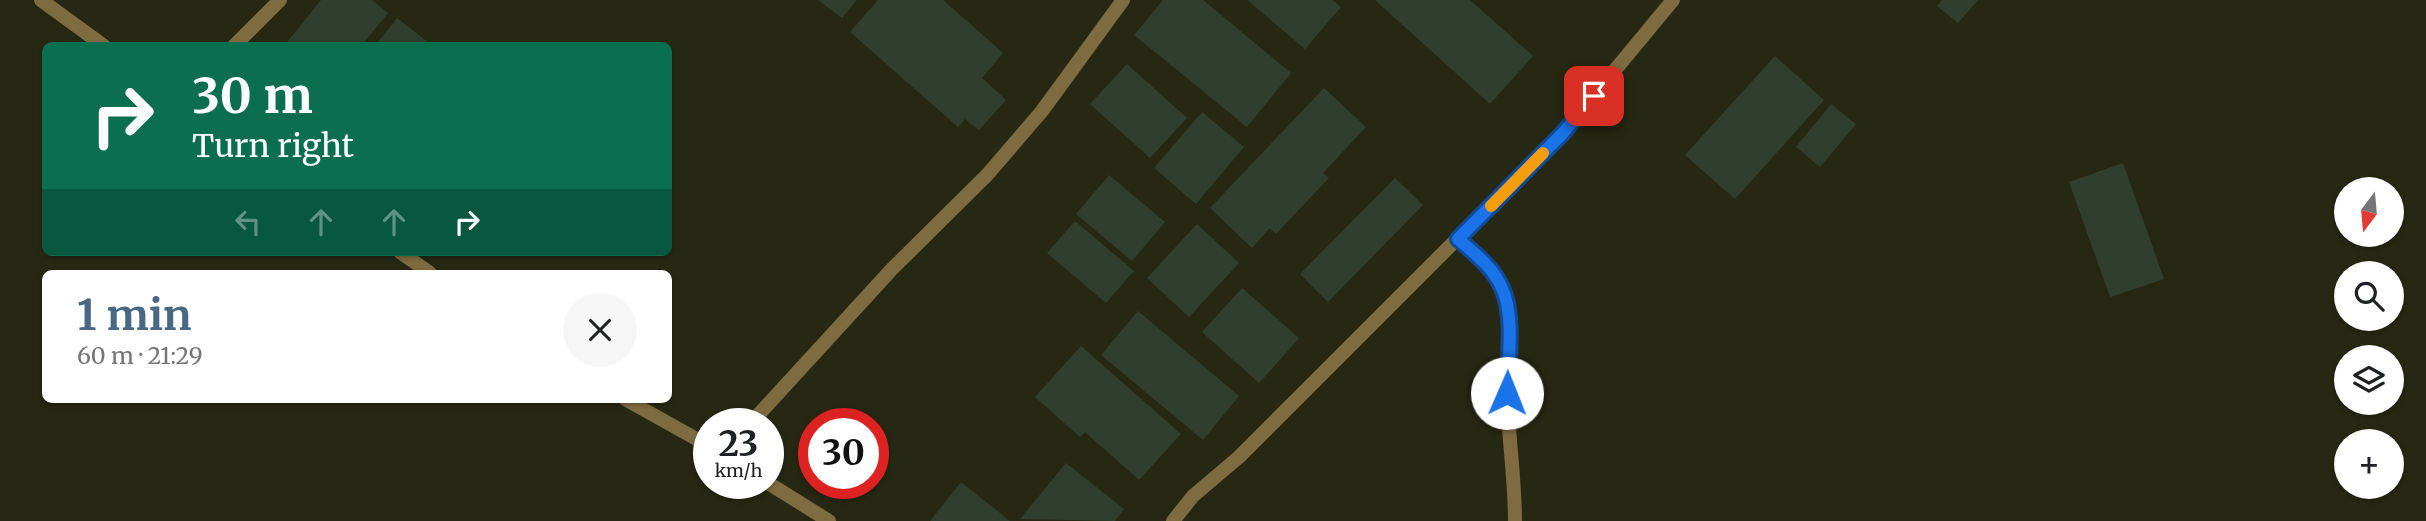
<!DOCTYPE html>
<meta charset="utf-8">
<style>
body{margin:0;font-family:Merriweather,serif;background:#f6f6f6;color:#202124;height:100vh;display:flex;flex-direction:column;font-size:26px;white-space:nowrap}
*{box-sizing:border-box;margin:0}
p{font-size:23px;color:#757577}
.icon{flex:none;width:38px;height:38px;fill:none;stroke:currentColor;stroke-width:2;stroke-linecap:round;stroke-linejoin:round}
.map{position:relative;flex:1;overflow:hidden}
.panel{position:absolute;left:42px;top:270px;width:630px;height:133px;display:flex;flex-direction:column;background:#fff;border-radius:10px;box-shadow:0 2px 5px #0004}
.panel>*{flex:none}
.top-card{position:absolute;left:42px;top:42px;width:630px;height:214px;border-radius:10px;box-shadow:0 2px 5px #0004;background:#0b6e4f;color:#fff;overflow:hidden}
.needle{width:46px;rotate:196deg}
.fabs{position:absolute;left:2334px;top:177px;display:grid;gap:14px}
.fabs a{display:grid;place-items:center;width:70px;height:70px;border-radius:50%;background:#fff;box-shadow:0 2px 5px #0004;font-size:35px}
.speed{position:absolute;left:693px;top:408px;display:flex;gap:14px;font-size:35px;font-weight:700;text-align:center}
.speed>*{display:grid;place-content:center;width:91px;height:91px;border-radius:50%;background:#fff;box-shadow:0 2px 5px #0004;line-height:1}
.speed small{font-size:18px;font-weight:400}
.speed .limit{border:10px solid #d22;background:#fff;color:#111}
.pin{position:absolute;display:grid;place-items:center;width:60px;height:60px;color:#fff;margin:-30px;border-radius:14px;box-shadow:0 4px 10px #0006}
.me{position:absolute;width:77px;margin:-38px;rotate:1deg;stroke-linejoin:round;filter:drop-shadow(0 0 5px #0008)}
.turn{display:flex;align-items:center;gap:24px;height:147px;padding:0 35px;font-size:32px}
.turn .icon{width:91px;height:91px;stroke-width:2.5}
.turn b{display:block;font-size:49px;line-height:60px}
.lanes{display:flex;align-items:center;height:66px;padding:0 35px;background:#0003;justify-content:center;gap:35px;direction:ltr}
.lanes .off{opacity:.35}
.round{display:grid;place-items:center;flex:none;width:74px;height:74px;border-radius:37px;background:#f6f6f6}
.summary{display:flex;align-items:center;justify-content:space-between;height:119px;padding:0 35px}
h1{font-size:42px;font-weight:700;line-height:52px;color:#496884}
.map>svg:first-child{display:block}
.building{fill:#303f2d}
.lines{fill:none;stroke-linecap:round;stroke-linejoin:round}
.street{stroke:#7e6b40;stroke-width:14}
.route-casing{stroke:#114b97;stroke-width:18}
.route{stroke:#1a73e8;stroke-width:12}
.slow{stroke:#f59e0b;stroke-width:12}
</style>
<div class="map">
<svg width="2426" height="521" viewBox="0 0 2426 521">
<rect width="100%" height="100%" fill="#262813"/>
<path class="building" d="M321,0h51l16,13 -27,33h-77z
M818,0h39l-15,18z
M878,0h65l60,53 -21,25 24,22 -27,30 -14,-11 -7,8 -108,-95z
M1163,0h40l88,73 -44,54 -113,-92z
M1247,0h85l9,7 -36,42z
M1375,0h95l63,56 -43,48z
M1942,0h36l-20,23 -21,-17z
M397,18l36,28h-58z
M1775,56l49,44 -89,99 -50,-44z
M1127,64l60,54 -37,40 -60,-54z
M1324,88l42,39 -43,46 6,5 -53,56 -6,-6 -18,20 -42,-40z
M1831,104l25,20 -36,43 -24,-20z
M1202,112l42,35 -48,57 -42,-36z
M2123,163l41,116 -54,18 -41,-115z
M1109,175l56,47 -33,39 -56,-47z
M1395,178l28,27 -95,97 -28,-28z
M1075,221l59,50 -28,32 -59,-50z
M1197,224l42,39 -50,54 -42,-39z
M1242,288l57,50 -40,45 -57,-51z
M1138,311l101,85 -36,44 -102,-85z
M1081,346l100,88 -42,46 -54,-48 -5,5 -45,-40z
M1066,463l58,46 -9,12 -95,-2z
M961,482l49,39h-80z"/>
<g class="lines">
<path class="street" d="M41,0l63,46
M234,46l46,-46
M1458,239c17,14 38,30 45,52 11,31 3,68 4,101 1,43 8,86 8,129
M400,252l30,21
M625,399l84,47
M750,424l142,-155 95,-94 55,-64 81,-111
M768,483l61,38
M1173,521l20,-25 46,-39 323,-323 111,-134"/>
</g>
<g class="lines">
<g class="route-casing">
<path id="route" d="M1507,393c1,-29 8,-78 -5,-105 -9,-21 -28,-35 -44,-49l104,-105 32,-38"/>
</g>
<use href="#route" class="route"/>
<path class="slow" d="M1491,206l52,-53"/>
</g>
</svg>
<div class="fabs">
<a><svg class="needle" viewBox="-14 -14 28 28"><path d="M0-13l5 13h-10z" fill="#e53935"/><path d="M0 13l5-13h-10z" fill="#757577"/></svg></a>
<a><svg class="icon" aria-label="search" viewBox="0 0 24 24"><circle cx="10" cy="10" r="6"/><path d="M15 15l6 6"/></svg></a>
<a><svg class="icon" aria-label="layers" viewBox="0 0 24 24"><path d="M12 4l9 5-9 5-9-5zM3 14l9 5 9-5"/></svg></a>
<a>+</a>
</div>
<div class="speed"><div>23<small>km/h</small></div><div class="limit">30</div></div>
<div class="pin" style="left:1594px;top:96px;background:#d93025"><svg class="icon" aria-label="arrive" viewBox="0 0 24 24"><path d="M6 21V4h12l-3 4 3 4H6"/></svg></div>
<svg class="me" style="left:1507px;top:393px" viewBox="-20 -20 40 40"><circle r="19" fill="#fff"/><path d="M0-13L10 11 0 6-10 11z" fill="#1a73e8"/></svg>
<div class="top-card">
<div class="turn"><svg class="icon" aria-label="right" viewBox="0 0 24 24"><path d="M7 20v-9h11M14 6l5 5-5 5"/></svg><div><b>30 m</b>Turn right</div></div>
<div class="lanes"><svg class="icon off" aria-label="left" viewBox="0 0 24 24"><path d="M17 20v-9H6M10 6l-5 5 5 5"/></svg><svg class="icon off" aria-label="ahead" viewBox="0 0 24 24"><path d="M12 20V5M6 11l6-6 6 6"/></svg><svg class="icon off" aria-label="ahead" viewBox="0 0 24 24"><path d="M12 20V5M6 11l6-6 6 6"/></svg><svg class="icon" aria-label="right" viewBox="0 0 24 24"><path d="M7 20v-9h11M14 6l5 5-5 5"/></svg></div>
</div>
<section class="panel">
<div class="summary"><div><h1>1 min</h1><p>60 m · 21:29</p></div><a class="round"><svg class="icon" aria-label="close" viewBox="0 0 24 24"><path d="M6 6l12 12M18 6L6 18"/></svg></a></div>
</section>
</div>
